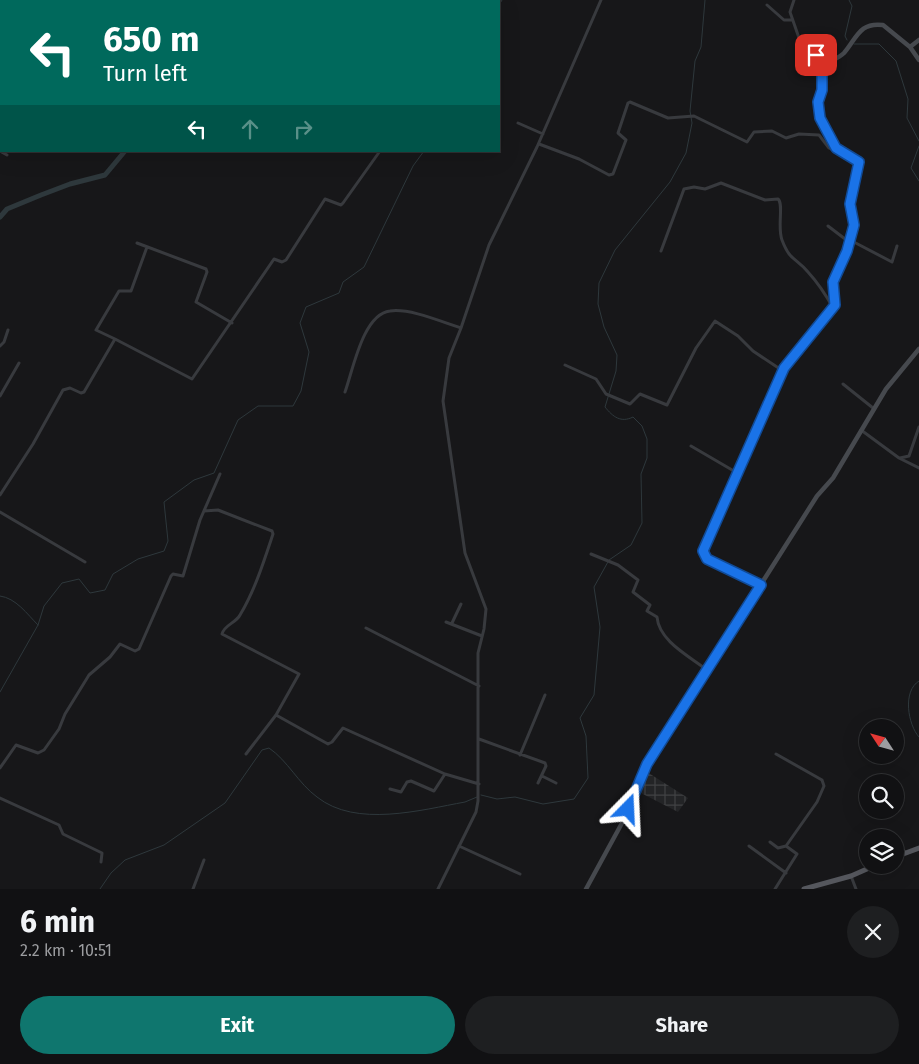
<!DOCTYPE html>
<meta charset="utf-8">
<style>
body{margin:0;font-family:"Fira Sans",sans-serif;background:#1e1f21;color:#f1f3f6;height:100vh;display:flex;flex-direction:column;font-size:19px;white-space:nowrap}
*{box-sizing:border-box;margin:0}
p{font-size:16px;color:#9c9da0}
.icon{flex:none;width:28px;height:28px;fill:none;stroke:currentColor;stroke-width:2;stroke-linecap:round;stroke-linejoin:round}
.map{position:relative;height:889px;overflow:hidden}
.sheet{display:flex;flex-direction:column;background:#111113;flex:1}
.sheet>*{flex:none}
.top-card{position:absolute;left:0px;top:0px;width:500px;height:152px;box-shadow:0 5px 20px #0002,0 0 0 1px #303133;background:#00695c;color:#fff;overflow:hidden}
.needle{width:32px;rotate:306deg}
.controls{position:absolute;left:859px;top:719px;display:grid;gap:10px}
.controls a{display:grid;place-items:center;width:45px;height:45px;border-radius:50%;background:#111113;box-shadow:0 5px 20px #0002,0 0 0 1px #303133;font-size:25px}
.pin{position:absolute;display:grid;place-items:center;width:42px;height:42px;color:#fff;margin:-21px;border-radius:10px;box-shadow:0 2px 8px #0006}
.me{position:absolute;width:55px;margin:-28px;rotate:21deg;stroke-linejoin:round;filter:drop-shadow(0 0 4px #0008)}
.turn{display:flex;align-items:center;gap:18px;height:105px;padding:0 20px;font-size:22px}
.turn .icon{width:65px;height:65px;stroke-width:2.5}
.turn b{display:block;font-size:35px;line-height:42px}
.lanes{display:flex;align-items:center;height:48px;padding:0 20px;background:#0003;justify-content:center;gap:25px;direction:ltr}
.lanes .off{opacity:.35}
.round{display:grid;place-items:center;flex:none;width:52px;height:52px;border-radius:26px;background:#1e1f21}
.summary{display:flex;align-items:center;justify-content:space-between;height:85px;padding:0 20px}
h1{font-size:30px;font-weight:700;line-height:38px}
.primary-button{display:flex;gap:10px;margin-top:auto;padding:10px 20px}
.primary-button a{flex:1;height:58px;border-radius:30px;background:#0f766e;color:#fff;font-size:20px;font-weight:700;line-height:58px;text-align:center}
.primary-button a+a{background:#1e1f21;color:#f1f3f6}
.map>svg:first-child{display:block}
.industrial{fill:url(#industrial-grid)}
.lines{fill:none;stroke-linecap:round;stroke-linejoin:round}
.stream{stroke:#2e383c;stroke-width:1}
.river{stroke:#2e383c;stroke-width:5}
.street{stroke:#383a3e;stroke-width:3}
.secondary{stroke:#46494e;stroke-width:4.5}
.primary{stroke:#55575d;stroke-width:5}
.route-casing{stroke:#114b97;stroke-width:12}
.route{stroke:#1a73e8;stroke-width:9}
</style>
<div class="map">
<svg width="919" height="889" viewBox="0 0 919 889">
<defs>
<pattern id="industrial-grid" width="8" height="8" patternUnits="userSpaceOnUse" patternTransform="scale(1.25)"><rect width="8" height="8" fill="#232426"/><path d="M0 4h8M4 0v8" fill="none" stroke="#404143"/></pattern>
</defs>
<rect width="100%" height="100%" fill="#171719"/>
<path class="industrial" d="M647,772l41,26 -10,14 -39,-20z"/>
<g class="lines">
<path class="stream" d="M499,5l3,-5
M847,40l-2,-4 7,-30 -3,-6
M854,44h25l17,17 12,38 -1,19 12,23
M919,146l-8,22 8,13
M0,596c16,2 27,18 38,29
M919,681c-17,10 -11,44 0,56
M0,692l38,-67 6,-19 18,-23 17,-4 11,14 15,-3 8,-16 25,-15 26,-8 4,-10 -4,-39 30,-22 20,-7 24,-53 20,-14h35l8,-15 8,-39 -9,-29 6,-16 33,-14 4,-11 21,-15 49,-101 11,-15
M481,795l16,4 18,-2 28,7 31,-5 14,-21 -2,-42 -6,-18 14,-23 6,-68 -6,-40 15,-27 22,-15 11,-22 -1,-49 6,-16v-19l-5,-13 -9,-9c-12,6 -20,0 -28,-10l11,-36 1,-16 -13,-28 -6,-23 1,-21 16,-33 55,-68 16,-29 6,-30 -2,-12 5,-50 6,-14 4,-47
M100,889l11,-16 14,-13 39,-15 61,-42 37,-53 7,-2c19,13 29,35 48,49 39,31 104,13 148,5l12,-5"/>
<path class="river" d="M281,1l1,-1
M0,217l7,-8 34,-14 29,-11 35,-9 20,-24"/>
<path class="street" d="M156,0l2,1
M308,0v1
M794,0l-4,12 9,26 17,17 7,11
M451,1l1,-1
M767,5l17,15h8
M518,123l25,11
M539,144l40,15 30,16 4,-1 13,-34 -8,-7 10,-30 2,-1 38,16 26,-2 53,26 7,-10 18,-1 14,7 13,-4 20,1 10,13 10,5
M0,151l7,4
M828,226l21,16
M850,240l42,22 5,-16
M137,243l69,26 1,3 -11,30 36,21
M661,251l23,-62 10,-2 11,2 16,-6 44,17 13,-1c6,5 -1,28 4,41 8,21 13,17 26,32 10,11 18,23 25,36
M115,339l-19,-9 23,-39h12l16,-44
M0,346l4,-4 4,-12
M565,365l31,14 10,15 24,10 10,-10 27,11 29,-57 19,-27 23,15 15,15 30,20
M843,384l30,24
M345,392c8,-22 18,-78 45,-81 20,-3 52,11 71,17
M0,396l19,-33
M861,430l38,28 20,10
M691,446l48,28
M900,458l9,-2 10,-29
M0,495l33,-51 30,-54 7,-2 11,5 3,-1 31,-53 77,40 82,-120 8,3 4,-2 39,-61 16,6 2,-2 37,-52
M204,511l14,-1 54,21 1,3c-9,27 -18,56 -33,81 -4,8 -16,10 -18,19l77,40 -23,41 -30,39
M0,512l85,50
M591,554l27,11 20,15 -5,12 17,13 -3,6 10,6c2,24 32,39 50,53
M446,622l36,14
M452,623l9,-19
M366,628l113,58
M276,715l52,29 4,-2 11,-14 102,46 34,10
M479,739l66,24 1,3 -8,17
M776,754l46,26 2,6 -7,16 -31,44
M520,755l25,-60
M0,768l16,-23 22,8 6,-3 15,-21 6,-15 24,-39 21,-18 10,-13 15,7 4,-2 32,-73 2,-2 10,2 17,-56 20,-46
M542,776l14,7
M390,789l11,3 6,-10 4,-1 23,10 11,-17
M0,798l59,27 4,9 39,19 -1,9
M895,841l11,12
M770,842l8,6 8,-2 11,8 -22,35
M459,846l61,28
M749,846l37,27
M851,876l5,13
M193,889l11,-29
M438,889l38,-77 2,-11v-148l6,-24 2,-20 -21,-56 -22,-152 6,-43 12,-30 28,-83 48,-98 64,-147"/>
<path class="secondary" d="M127,1l1,-1
M919,40l-9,7 9,13
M0,87l1,-1
M761,585l-54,-26 -4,-8 36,-77 45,-106 51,-63 -2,-23 14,-31 7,-26 -4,-21 9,-42 -23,-13 -16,-31 -2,-16 4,-12 1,-24c6,-5 15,-7 21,-13 13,-15 15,-31 39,-28l27,22
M586,889l36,-66 25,-59 170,-268 16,-18 53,-89 33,-40"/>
<path class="primary" d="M895,857l24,-9
M804,889l47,-13 25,-11"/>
</g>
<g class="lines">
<g class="route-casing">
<path id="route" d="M628,809l19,-45 114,-179 -54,-26 -4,-8 81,-183 51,-63 -2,-23 14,-31 7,-26 -4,-21 9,-42 -23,-14 -16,-30 -2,-16 4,-12v-24l-6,-11"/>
</g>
<use href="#route" class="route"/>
</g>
</svg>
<div class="controls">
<a><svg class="needle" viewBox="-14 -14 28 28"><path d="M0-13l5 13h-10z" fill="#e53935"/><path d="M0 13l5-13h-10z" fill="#9c9da0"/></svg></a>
<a><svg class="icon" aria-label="search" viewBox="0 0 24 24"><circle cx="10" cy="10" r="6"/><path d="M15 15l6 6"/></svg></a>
<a><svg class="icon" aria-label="layers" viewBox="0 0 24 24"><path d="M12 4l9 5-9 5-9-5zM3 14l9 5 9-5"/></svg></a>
</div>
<div class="pin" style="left:816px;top:55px;background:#d93025"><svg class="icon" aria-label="arrive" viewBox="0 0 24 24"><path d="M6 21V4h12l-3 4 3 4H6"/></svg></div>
<svg class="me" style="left:628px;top:809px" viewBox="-20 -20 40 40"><path d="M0-17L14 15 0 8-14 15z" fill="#1a73e8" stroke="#fff" stroke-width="4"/></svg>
<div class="top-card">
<div class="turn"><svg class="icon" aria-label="left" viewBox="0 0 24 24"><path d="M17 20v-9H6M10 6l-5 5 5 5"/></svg><div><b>650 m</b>Turn left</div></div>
<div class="lanes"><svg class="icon" aria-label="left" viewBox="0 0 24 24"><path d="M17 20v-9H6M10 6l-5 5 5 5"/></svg><svg class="icon off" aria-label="ahead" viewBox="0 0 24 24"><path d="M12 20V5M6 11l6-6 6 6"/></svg><svg class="icon off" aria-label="right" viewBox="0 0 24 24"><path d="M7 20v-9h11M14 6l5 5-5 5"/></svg></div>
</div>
</div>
<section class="sheet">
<div class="summary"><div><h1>6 min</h1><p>2.2 km · 10:51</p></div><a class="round"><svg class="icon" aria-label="close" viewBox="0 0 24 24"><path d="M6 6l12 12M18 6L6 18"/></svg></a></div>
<div class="primary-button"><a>Exit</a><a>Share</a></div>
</section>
